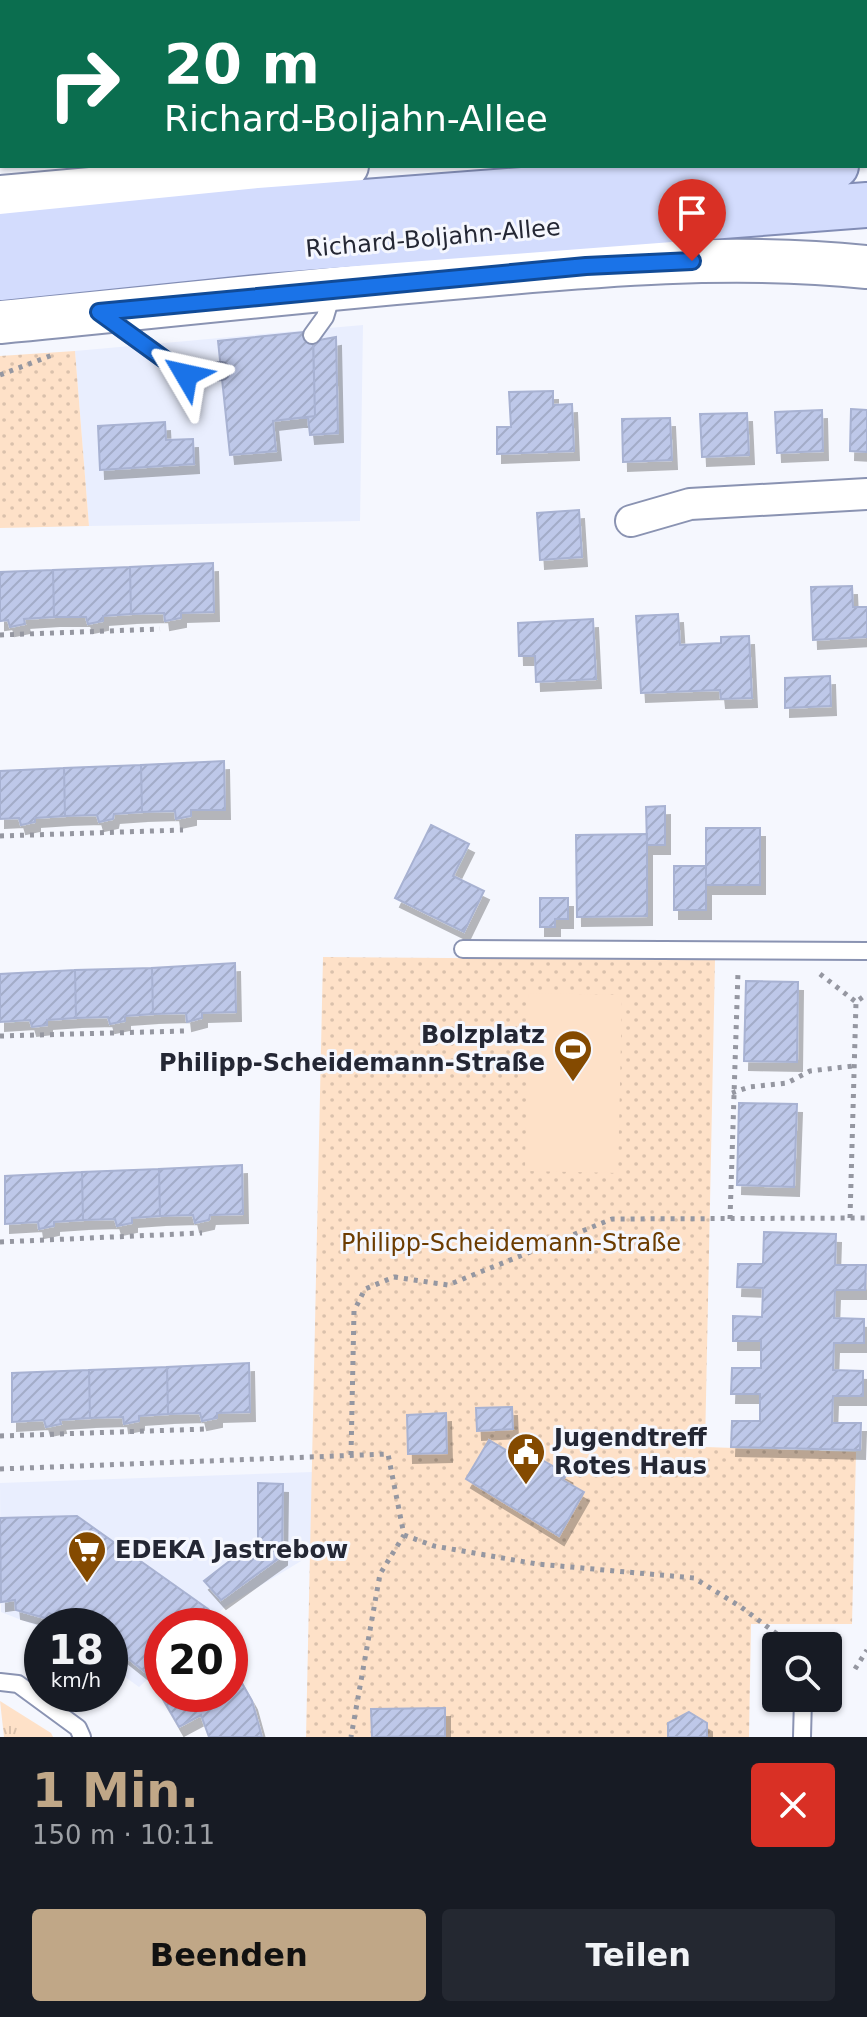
<!DOCTYPE html>
<html lang="de">
<meta charset="utf-8">
<style>
body{margin:0;font-family:"DejaVu Sans",sans-serif;background:#242831;color:#f1f3f6;height:100vh;display:flex;flex-direction:column;font-size:30px;white-space:nowrap}
*{box-sizing:border-box;margin:0}
p{font-size:26px;color:#9ea1a6}
.icon{flex:none;width:44px;height:44px;fill:none;stroke:currentColor;stroke-width:2;stroke-linecap:round;stroke-linejoin:round}
.map{position:relative;height:1737px;overflow:hidden}
.drawer{display:flex;flex-direction:column;background:#171b24;flex:1}
.drawer>*{flex:none}
.banner{position:absolute;left:0px;top:0px;width:868px;height:168px;box-shadow:0 2px 6px #0004;background:#0b6e4f;color:#fff;overflow:hidden}
.tools{position:absolute;left:762px;top:1632px;display:grid;gap:16px}
.tools a{display:grid;place-items:center;width:80px;height:80px;border-radius:8px;background:#171b24;box-shadow:0 2px 6px #0004;font-size:40px}
.speed{position:absolute;left:24px;top:1608px;display:flex;gap:16px;font-size:40px;font-weight:700;text-align:center}
.speed>*{display:grid;place-content:center;width:104px;height:104px;border-radius:50%;background:#171b24;box-shadow:0 2px 6px #0004;line-height:1}
.speed small{font-size:20px;font-weight:400}
.speed .limit{border:12px solid #d22;background:#fff;color:#111}
.pin{position:absolute;display:grid;place-items:center;width:68px;height:68px;color:#fff;margin:-82px -34px;border-radius:50% 50% 50% 0;rotate:-45deg;box-shadow:0 0 8px #0007}
.pin .icon{rotate:45deg}
.me{position:absolute;width:88px;margin:-44px;rotate:306deg;stroke-linejoin:round;filter:drop-shadow(0 0 6px #0008)}
.turn{display:flex;align-items:center;gap:28px;height:168px;padding:0 32px;font-size:36px}
.turn .icon{width:104px;height:104px;stroke-width:2.5}
.turn b{display:block;font-size:56px;line-height:68px}
.round{display:grid;place-items:center;flex:none;width:84px;height:84px;border-radius:8px;background:#242831}
.head{display:flex;align-items:center;justify-content:space-between;height:136px;padding:0 32px}
h1{font-size:48px;font-weight:700;line-height:60px;color:#c0a787}
.cta{display:flex;gap:16px;margin-top:auto;padding:16px 32px}
.cta a{flex:1;height:92px;border-radius:8px;background:#c0a787;color:#111;font-size:32px;font-weight:700;line-height:92px;text-align:center}
.cta a+a{background:#242831;color:#f1f3f6}
.map>svg:first-child{display:block}
.built{fill:#e9eefe}
.grass{fill:url(#grass-tufts)}
.park{fill:url(#park-dots)}
.garden{fill:#fee1c8}
.building{fill:url(#building-hatch);stroke:#a8b2d2;stroke-width:2;filter:url(#shadow)}
.lines{fill:none;stroke-linecap:round;stroke-linejoin:round}
.lane-casing{stroke:#8a93b2;stroke-width:20}
.street-casing{stroke:#8a93b2;stroke-width:34}
.secondary-casing{stroke:#8a93b2;stroke-width:46}
.primary-casing{stroke:#828db5;stroke-width:48}
.path{stroke:#9597a1;stroke-width:5;stroke-dasharray:4 6;stroke-linecap:butt}
.lane{stroke:#fff;stroke-width:16}
.street{stroke:#fff;stroke-width:30}
.secondary{stroke:#fff;stroke-width:42}
.primary{stroke:#d3dcfd;stroke-width:44}
.route-casing{stroke:#114b97;stroke-width:20}
.route{stroke:#1a73e8;stroke-width:14}
.labels{text-anchor:middle;dominant-baseline:central;stroke-width:6;stroke-linejoin:round;paint-order:stroke}
.street-label{font-size:24px;fill:#242734;stroke:#f5f7fe}
.poi-label{font-size:24px;font-weight:bold;fill:#242734;stroke:#f5f7fe;text-anchor:start}
.park-label{font-size:24px;fill:#6c3c00;stroke:#f5f7fe}
</style>
<div class="map">
<svg width="867" height="1737" viewBox="0 0 867 1737">
<defs>
<pattern id="grass-tufts" width="24" height="20" patternUnits="userSpaceOnUse" patternTransform="scale(2)"><rect width="24" height="20" fill="#fee1c8"/><path d="M3 7l-1-3M5 7V3M7 7l1-3M15 17l-1-3M17 17v-4M19 17l1-3" fill="none" stroke="#dac1ac"/></pattern>
<pattern id="park-dots" width="8" height="8" patternUnits="userSpaceOnUse" patternTransform="scale(2)"><rect width="8" height="8" fill="#fee1c8"/><path d="M2 2h.1M6 6h.1" fill="none" stroke="#dac1ac" stroke-width="1.8" stroke-linecap="round"/></pattern>
<pattern id="building-hatch" width="6" height="6" patternUnits="userSpaceOnUse" patternTransform="scale(2)"><rect width="6" height="6" fill="#bec8e9"/><path d="M-1 1l2-2M0 6l6-6M5 7l2-2" fill="none" stroke="#a3acc8"/></pattern>
<filter id="shadow"><feDropShadow dx="5" dy="9" stdDeviation="0" flood-color="#0004"/></filter>
</defs>
<rect width="100%" height="100%" fill="#f5f7fe"/>
<path class="built" d="M0,0h815l1,2h-814l-2,153z
M363,325l-3,196 -271,5 -14,-175z
M313,1472l-2,83 -86,52 -20,19h-43v40l-23,21 -29,-21v-40l-68,2 -41,-16 -1,-129z"/>
<path class="grass" d="M0,1701l51,32 2,4h-49z"/>
<path class="park" d="M75,351l14,175 -89,2v-172z
M323,957l392,3 -10,487 151,5 -4,172h-101l-2,113h-443z"/>
<path class="garden" d="M529,993l93,2 -4,178 -93,-2z"/>
<path class="building" d="M385,0h135v2h-135z
M0,108h2l-2,43z
M313,331l2,85 -42,5 3,30 -46,4 -12,-114z
M336,337l2,96 -28,2 -2,-18 7,-1 -2,-75z
M553,391v14l19,-1 2,47 -77,3v-27h14l-2,-35z
M851,409l16,1v42l-17,-1z
M822,410l1,41 -46,2 -2,-41z
M747,413l2,42 -47,2 -2,-43z
M670,418l2,42 -49,2 -1,-43z
M165,422l1,18 27,-1 1,25 -94,6 -2,-44z
M579,510l3,47 -42,3 -3,-47z
M213,563l1,49 -33,1v5l-16,3 -1,-8 -33,1 -1,-47z
M130,567l1,47 -28,2v5l-15,3 -2,-7h-32l-1,-47z
M53,570l1,47 -30,2 1,5 -15,3 -2,-7 -8,1v-49z
M852,586l1,21h14v30l-54,3 -2,-53z
M678,614l2,31 41,-2v-6l28,-1 3,62 -31,1 -1,-9 -79,3 -5,-77z
M593,619l3,60 -60,3 -1,-26h-16l-1,-33z
M830,676l1,30 -46,2v-30z
M224,761l1,49h-34v6l-15,3 -1,-8 -33,1 -1,-47z
M141,765l1,47 -28,2 -1,5 -14,3 -2,-7 -32,1 -1,-48z
M64,768l1,48 -30,2v4l-14,3 -2,-7 -19,1v-48z
M665,806v39h-18l-1,-38z
M431,825l38,19 -16,32 31,15 -20,41 -69,-34z
M706,828h54v57h-54z
M647,834v82l-70,1 -1,-82z
M674,866h32v44h-32z
M540,898h28v21h-13v8h-15z
M235,963l1,49 -34,1v5l-15,4 -1,-9 -33,1 -1,-46z
M152,968l1,46 -28,2v5l-15,3 -2,-7 -32,1 -1,-48z
M75,970l1,48 -29,2v5l-15,2 -2,-7 -30,2v-48z
M746,981l52,1 -1,80 -53,-1z
M739,1103l58,1 -3,83 -57,-2z
M242,1165l1,49 -33,1 -1,5 -14,3 -2,-8 -33,1 -1,-47z
M159,1169l1,47 -28,2v5l-15,3 -2,-7 -32,1 -1,-48z
M82,1172l1,48 -29,2v4l-15,3 -1,-7 -33,2v-48z
M764,1232l72,2 -1,31h31l-1,25h-30l-1,28 30,1v24h-30l-1,27 30,1v25h-30l-1,27h29l-1,27 -129,-3 1,-26h28v-27h-29l1,-26h29v-27h-28v-25l29,1 1,-29 -26,-1 1,-23h25z
M249,1363l1,49 -33,1v5l-15,3 -2,-8 -32,1 -1,-47z
M167,1367l1,47 -29,2v5l-15,3 -1,-7 -33,1 -1,-48z
M89,1370l1,48 -30,2 1,4 -15,3 -2,-7 -32,2v-49z
M512,1407l1,22 -36,2 -1,-23z
M446,1413l1,40 -39,1 -1,-39z
M489,1440l34,20 5,-8 39,22 -4,6 21,12 -25,44 -93,-57z
M258,1483l25,1 -1,72 -61,44 -17,-19 54,-42z
M77,1516l131,93 -12,17h-34v34l-13,15 -39,-31v-18h-34l-27,-13 -4,5 -29,-8 -1,-10 -14,2 -1,-84z
M208,1609l3,3 -1,14h-14z
M162,1660v34h68v-32l22,39 10,36h-53l-8,-22 -22,12 -30,-52z
M445,1708v28l-73,1 -1,-28z
M689,1712l18,11v14h-39v-14z"/>
<g class="lines">
<g class="lane-casing">
<path id="lane" d="M288,2l1,-2
M0,56h2
M110,320l76,55 35,-4
M312,335l13,-18 8,-27
M463,949l404,2
M0,1682l18,2 60,44 4,9
M802,1737l1,-39"/>
</g>
<g class="street-casing">
<path id="street" d="M631,521l59,-17 177,-10"/>
</g>
<g class="secondary-casing">
<path id="secondary" d="M866,9l1,3
M866,95h1
M0,197l347,-31
M0,322c154,-15 309,-32 463,-45 134,-12 270,-24 404,-10"/>
</g>
<g class="primary-casing">
<path id="primary" d="M0,236l260,-26 576,-44
M0,278l263,-27 604,-46"/>
</g>
<path class="path" d="M0,375l55,-21
M0,635l160,-6
M0,836l183,-6
M820,974l36,28
M0,1036l184,-5
M732,1093l17,-6 38,-4 23,-12 43,-5
M850,1218l6,-216 11,-8
M730,1219l8,-247
M0,1242l202,-9
M0,1436l206,-7
M351,1455l3,-144 11,-22 29,-12 54,8 164,-66 255,-1
M0,1469l388,-15 16,81 -24,39 -29,163
M404,1535l30,11 103,18 157,14 47,29 52,39
M855,1669l12,-19"/>
<use href="#lane" class="lane"/>
<use href="#street" class="street"/>
<use href="#secondary" class="secondary"/>
<use href="#primary" class="primary"/>
</g>
<g class="lines">
<g class="route-casing">
<path id="route" d="M186,375l-87,-63 487,-46 106,-5"/>
</g>
<use href="#route" class="route"/>
</g>
<defs>
<g id="stadium-pin" transform="scale(2)"><path d="M0 17L-7.5 6A9.5 9.5 0 1 1 7.5 6Z" fill="#844a00" stroke="#f5f7fe"/><path d="M0-5a6.5 5 0 1 0 0 10a6.5 5 0 1 0 0-10ZM-3.5-1.8h7v3.6h-7Z" fill="#fff"/></g>
<g id="civic-pin" transform="scale(2)"><path d="M0 17L-7.5 6A9.5 9.5 0 1 1 7.5 6Z" fill="#844a00" stroke="#f5f7fe"/><path d="M-.6-6.5H3V-4.5H.6V-3L4-1V1h2V6H-6V1h2V-1L-.6-3ZM-1.2 2.5V6h2.4V2.5Z" fill="#fff"/></g>
<g id="supermarket-pin" transform="scale(2)"><path d="M0 17L-7.5 6A9.5 9.5 0 1 1 7.5 6Z" fill="#844a00" stroke="#f5f7fe"/><path d="M-6-5.5h2.5l.6 2H6L4.5 2H-2.5L-4.4-4H-6ZM-1.5 3.2a1.3 1.3 0 1 0 .1 0ZM3 3.2a1.3 1.3 0 1 0 .1 0Z" fill="#fff"/></g>
</defs>
<g fill-rule="evenodd">
<use href="#stadium-pin" x="573" y="1049"/>
<use href="#civic-pin" x="526" y="1452"/>
<use href="#supermarket-pin" x="87" y="1550"/>
</g>
<g class="labels">
<g class="street-label">
<text transform="translate(433 238) rotate(-5)">Richard-Boljahn-Allee</text>
</g>
<g class="poi-label">
<text x="545" y="1035" text-anchor="end">Bolzplatz<tspan x="545" dy="28">Philipp-Scheidemann-Straße</tspan></text>
<text x="554" y="1438">Jugendtreff<tspan x="554" dy="28">Rotes Haus</tspan></text>
<text x="115" y="1550">EDEKA Jastrebow</text>
</g>
<g class="park-label">
<text x="511" y="1243">Philipp-Scheidemann-Straße</text>
</g>
</g>
</svg>
<div class="tools">
<a><svg class="icon" aria-label="search" viewBox="0 0 24 24"><circle cx="10" cy="10" r="6"/><path d="M15 15l6 6"/></svg></a>
</div>
<div class="speed"><div>18<small>km/h</small></div><div class="limit">20</div></div>
<div class="pin" style="left:692px;top:261px;background:#d93025"><svg class="icon" aria-label="arrive" viewBox="0 0 24 24"><path d="M6 21V4h12l-3 4 3 4H6"/></svg></div>
<svg class="me" style="left:186px;top:375px" viewBox="-20 -20 40 40"><path d="M0-17L14 15 0 8-14 15z" fill="#1a73e8" stroke="#fff" stroke-width="4"/></svg>
<div class="banner">
<div class="turn"><svg class="icon" aria-label="right" viewBox="0 0 24 24"><path d="M7 20v-9h11M14 6l5 5-5 5"/></svg><div><b>20 m</b>Richard-Boljahn-Allee</div></div>
</div>
</div>
<section class="drawer">
<div class="head"><div><h1>1 Min.</h1><p>150 m · 10:11</p></div><a class="round" style="background:#d93025;color:#fff"><svg class="icon" aria-label="close" viewBox="0 0 24 24"><path d="M6 6l12 12M18 6L6 18"/></svg></a></div>
<div class="cta"><a>Beenden</a><a>Teilen</a></div>
</section>
